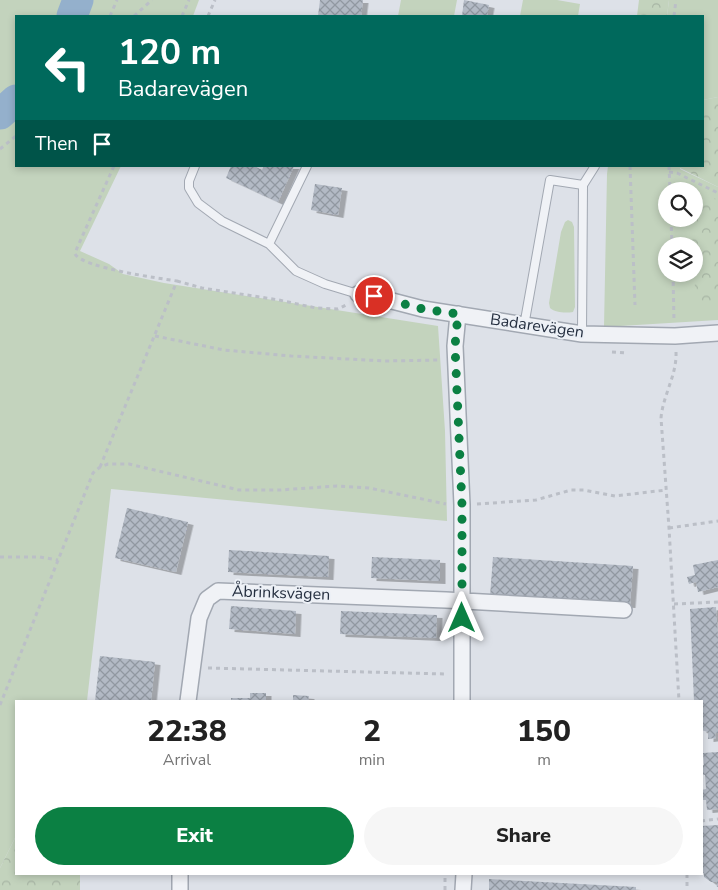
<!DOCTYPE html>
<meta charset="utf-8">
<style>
body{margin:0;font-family:"Nunito Sans",sans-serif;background:#f6f6f6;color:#222;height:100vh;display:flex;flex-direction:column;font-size:19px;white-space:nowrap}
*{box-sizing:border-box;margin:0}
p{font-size:16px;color:#767676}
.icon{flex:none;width:28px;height:28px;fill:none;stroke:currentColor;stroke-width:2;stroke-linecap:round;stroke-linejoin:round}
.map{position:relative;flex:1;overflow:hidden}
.details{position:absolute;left:15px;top:700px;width:688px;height:175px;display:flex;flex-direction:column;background:#fff;border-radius:0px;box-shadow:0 2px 8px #0003}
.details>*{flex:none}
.banner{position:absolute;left:15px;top:15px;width:689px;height:152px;border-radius:0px;box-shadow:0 2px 8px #0003;background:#00695c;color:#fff;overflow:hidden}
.fabs{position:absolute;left:658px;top:182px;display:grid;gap:10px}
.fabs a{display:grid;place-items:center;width:45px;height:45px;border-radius:50%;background:#fff;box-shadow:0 2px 8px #0003;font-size:25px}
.pin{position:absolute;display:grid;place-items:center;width:42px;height:42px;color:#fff;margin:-21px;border:2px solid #fff;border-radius:50%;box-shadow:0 1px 5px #0007}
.me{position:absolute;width:55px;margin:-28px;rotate:0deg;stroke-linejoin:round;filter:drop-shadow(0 0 4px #0008)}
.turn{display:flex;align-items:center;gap:18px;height:105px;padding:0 20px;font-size:22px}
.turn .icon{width:65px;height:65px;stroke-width:2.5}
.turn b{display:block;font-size:35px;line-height:42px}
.then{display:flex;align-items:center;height:48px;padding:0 20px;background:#0003;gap:10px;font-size:19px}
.eta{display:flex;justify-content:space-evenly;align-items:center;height:85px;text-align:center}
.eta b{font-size:30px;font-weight:800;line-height:35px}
.primary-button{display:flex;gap:10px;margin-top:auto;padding:10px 20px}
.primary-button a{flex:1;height:58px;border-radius:30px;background:#0b8043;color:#fff;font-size:20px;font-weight:800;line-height:58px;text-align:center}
.primary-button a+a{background:#f6f6f6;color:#222}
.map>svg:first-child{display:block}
.grass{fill:#c3d3bd;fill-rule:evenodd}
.forest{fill:url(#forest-crowns)}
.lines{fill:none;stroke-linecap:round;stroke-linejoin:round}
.river{stroke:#94b0cc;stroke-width:31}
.building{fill:url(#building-cross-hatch);filter:url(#shadow)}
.lane-casing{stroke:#a2a8b2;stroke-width:10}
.street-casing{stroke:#a2a8b2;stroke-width:18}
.path{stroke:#bbbfc7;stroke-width:3;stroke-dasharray:4 4;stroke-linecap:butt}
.lane{stroke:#f0f2f6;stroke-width:8}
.street{stroke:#f0f2f6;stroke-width:15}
.route{stroke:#0b8043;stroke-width:9;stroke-dasharray:0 16.2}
.labels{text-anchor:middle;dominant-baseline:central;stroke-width:4;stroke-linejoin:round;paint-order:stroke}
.street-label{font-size:16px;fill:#252f40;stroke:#ecf0f6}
</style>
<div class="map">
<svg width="718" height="890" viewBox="0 0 718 890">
<defs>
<pattern id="forest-crowns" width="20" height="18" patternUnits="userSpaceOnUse" patternTransform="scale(1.25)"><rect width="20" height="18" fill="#c3d3bd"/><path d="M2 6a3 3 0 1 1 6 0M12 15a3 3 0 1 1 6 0" fill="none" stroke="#a7b5a4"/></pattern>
<pattern id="building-cross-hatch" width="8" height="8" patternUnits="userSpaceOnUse" patternTransform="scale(1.25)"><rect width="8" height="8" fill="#b3bac5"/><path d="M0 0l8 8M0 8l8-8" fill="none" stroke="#9198a1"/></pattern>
<filter id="shadow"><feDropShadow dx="5.5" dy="3" stdDeviation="0" flood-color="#0004"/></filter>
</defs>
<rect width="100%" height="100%" fill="#dde1e8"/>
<path class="grass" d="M0,0h199l-6,16h-177v150h105l-41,85 29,13 14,10 41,9 274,43 7,105 2,90 -336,-32 -24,212h-71v135l-16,32z
M401,0h56l-3,16h-56z
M523,0h34l23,4 -2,12h-58z
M669,0h49v97l-15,3 -1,-84h-35z
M608,166h72v3l38,18v133l-114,7 3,-153zM666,191h28v28h-28zM666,246h28v28h-28z
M568,220l4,2 2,5 1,80 -2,5c-7,1 -17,1 -23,-4l-1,-5 12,-71 4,-10z"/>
<path class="forest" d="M639,0h30l-2,16h-30z
M718,97v90l-38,-19v-2h22l1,-66z
M690,186l28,14v105h-22l-5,-86h3v-28h-4z
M16,836v38h64v16h-80v-22z"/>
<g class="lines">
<path class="river" d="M72,16l6,-16
M0,114l16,-14"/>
</g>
<path class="building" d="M320,0h43l-2,16h-43z
M464,0l25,5 -2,11h-25z
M231,166h23l8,4 2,-4h30l-16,36 -52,-24z
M315,184l27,4 -4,27 -27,-5z
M127,508l61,14 -12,50 -61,-14z
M229,550l100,6 -1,21 -100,-5z
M372,557l68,3v21l-69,-3z
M493,557l140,9 -3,39 -140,-9z
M718,560v27l-20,5 -2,-10 -7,2 -2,-7 8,-2 -2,-10z
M231,606l65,5 -1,23 -66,-5z
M716,607l2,30v96h-3l1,5 -8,1v-7l-7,-2v-29h-7l-4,-92z
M341,611l96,4 -1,23 -96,-4z
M100,656l55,6 -4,39h-56z
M250,693h16v8h-35v-3h19z
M293,695l16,1 -1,5h-15z
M718,752v57l-11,1 -1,-10h-5v-10l5,-1 -1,-14 -4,-1v-9h3l-1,-12z
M718,825v62h-1l-1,-5h-5l-7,-5v-4l-2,1 -1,-10h2l-2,-38z
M489,879l147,8v3h-147z"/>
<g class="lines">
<g class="lane-casing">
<path id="lane" d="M195,166l-6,15v7l9,15 24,18 47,23 27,27 29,13 33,10
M583,185l12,-19
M269,244l38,-78
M524,326l26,-146 33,5 -1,149"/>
</g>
<g class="street-casing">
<path id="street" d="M358,294l15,2 50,13 159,25 93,2 43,-3
M458,314l-3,32 7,159v196
M188,701l11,-83 8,-19 11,-8 228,9 178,10
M180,874v16
M463,890l1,-16"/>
</g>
<path class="path" d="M110,16l7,-16
M134,16l18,-16
M182,16l7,-16
M208,16l7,-16
M674,16l2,-16
M0,149l16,-13
M630,166l5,139
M669,166l1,25
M669,172l8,1 41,20
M671,219l1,27
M673,274l1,47
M177,281l25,7 77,12 37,8 22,1 10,-5
M155,336l69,14 67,6 94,5 55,-1
M612,352l14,1
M676,352c1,23 -13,43 -15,66l8,110 10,173
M100,467l77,-186c-19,-3 -94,-13 -102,-27l2,-6 37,-82
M477,504l59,-4 35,-10h13l31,6 51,-6
M669,528l49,-7
M0,557h40l18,3
M674,604l44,-2
M208,668l237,6
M0,705l93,-232 7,-6 8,-3h21l110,26h41l57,-4 32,2 77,16
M701,821l17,-2
M687,874v16
M445,890v-16"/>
<use href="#lane" class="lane"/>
<use href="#street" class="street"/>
</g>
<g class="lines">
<path class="route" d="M374,296l49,13 35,5 -3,32 7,159v113"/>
</g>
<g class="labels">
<g class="street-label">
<text transform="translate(537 326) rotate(8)">Badarevägen</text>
<text transform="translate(281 593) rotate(2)">Åbrinksvägen</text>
</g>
</g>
</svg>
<div class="fabs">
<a><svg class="icon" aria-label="search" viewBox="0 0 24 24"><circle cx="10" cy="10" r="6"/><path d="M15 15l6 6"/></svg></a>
<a><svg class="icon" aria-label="layers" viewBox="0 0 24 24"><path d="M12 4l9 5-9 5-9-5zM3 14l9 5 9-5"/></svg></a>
</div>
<div class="pin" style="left:374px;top:296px;background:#d93025"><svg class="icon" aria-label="arrive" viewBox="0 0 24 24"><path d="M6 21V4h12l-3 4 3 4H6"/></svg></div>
<svg class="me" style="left:462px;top:618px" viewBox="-20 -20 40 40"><path d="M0-17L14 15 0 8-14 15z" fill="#0b8043" stroke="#fff" stroke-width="4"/></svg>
<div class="banner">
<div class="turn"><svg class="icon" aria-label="left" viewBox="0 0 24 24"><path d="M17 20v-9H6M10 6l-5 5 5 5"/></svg><div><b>120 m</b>Badarevägen</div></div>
<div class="then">Then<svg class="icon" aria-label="arrive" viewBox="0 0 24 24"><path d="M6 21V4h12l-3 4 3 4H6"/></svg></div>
</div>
<section class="details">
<div class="eta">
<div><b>22:38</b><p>Arrival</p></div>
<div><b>2</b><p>min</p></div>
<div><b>150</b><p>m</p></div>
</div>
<div class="primary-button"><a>Exit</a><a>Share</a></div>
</section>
</div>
